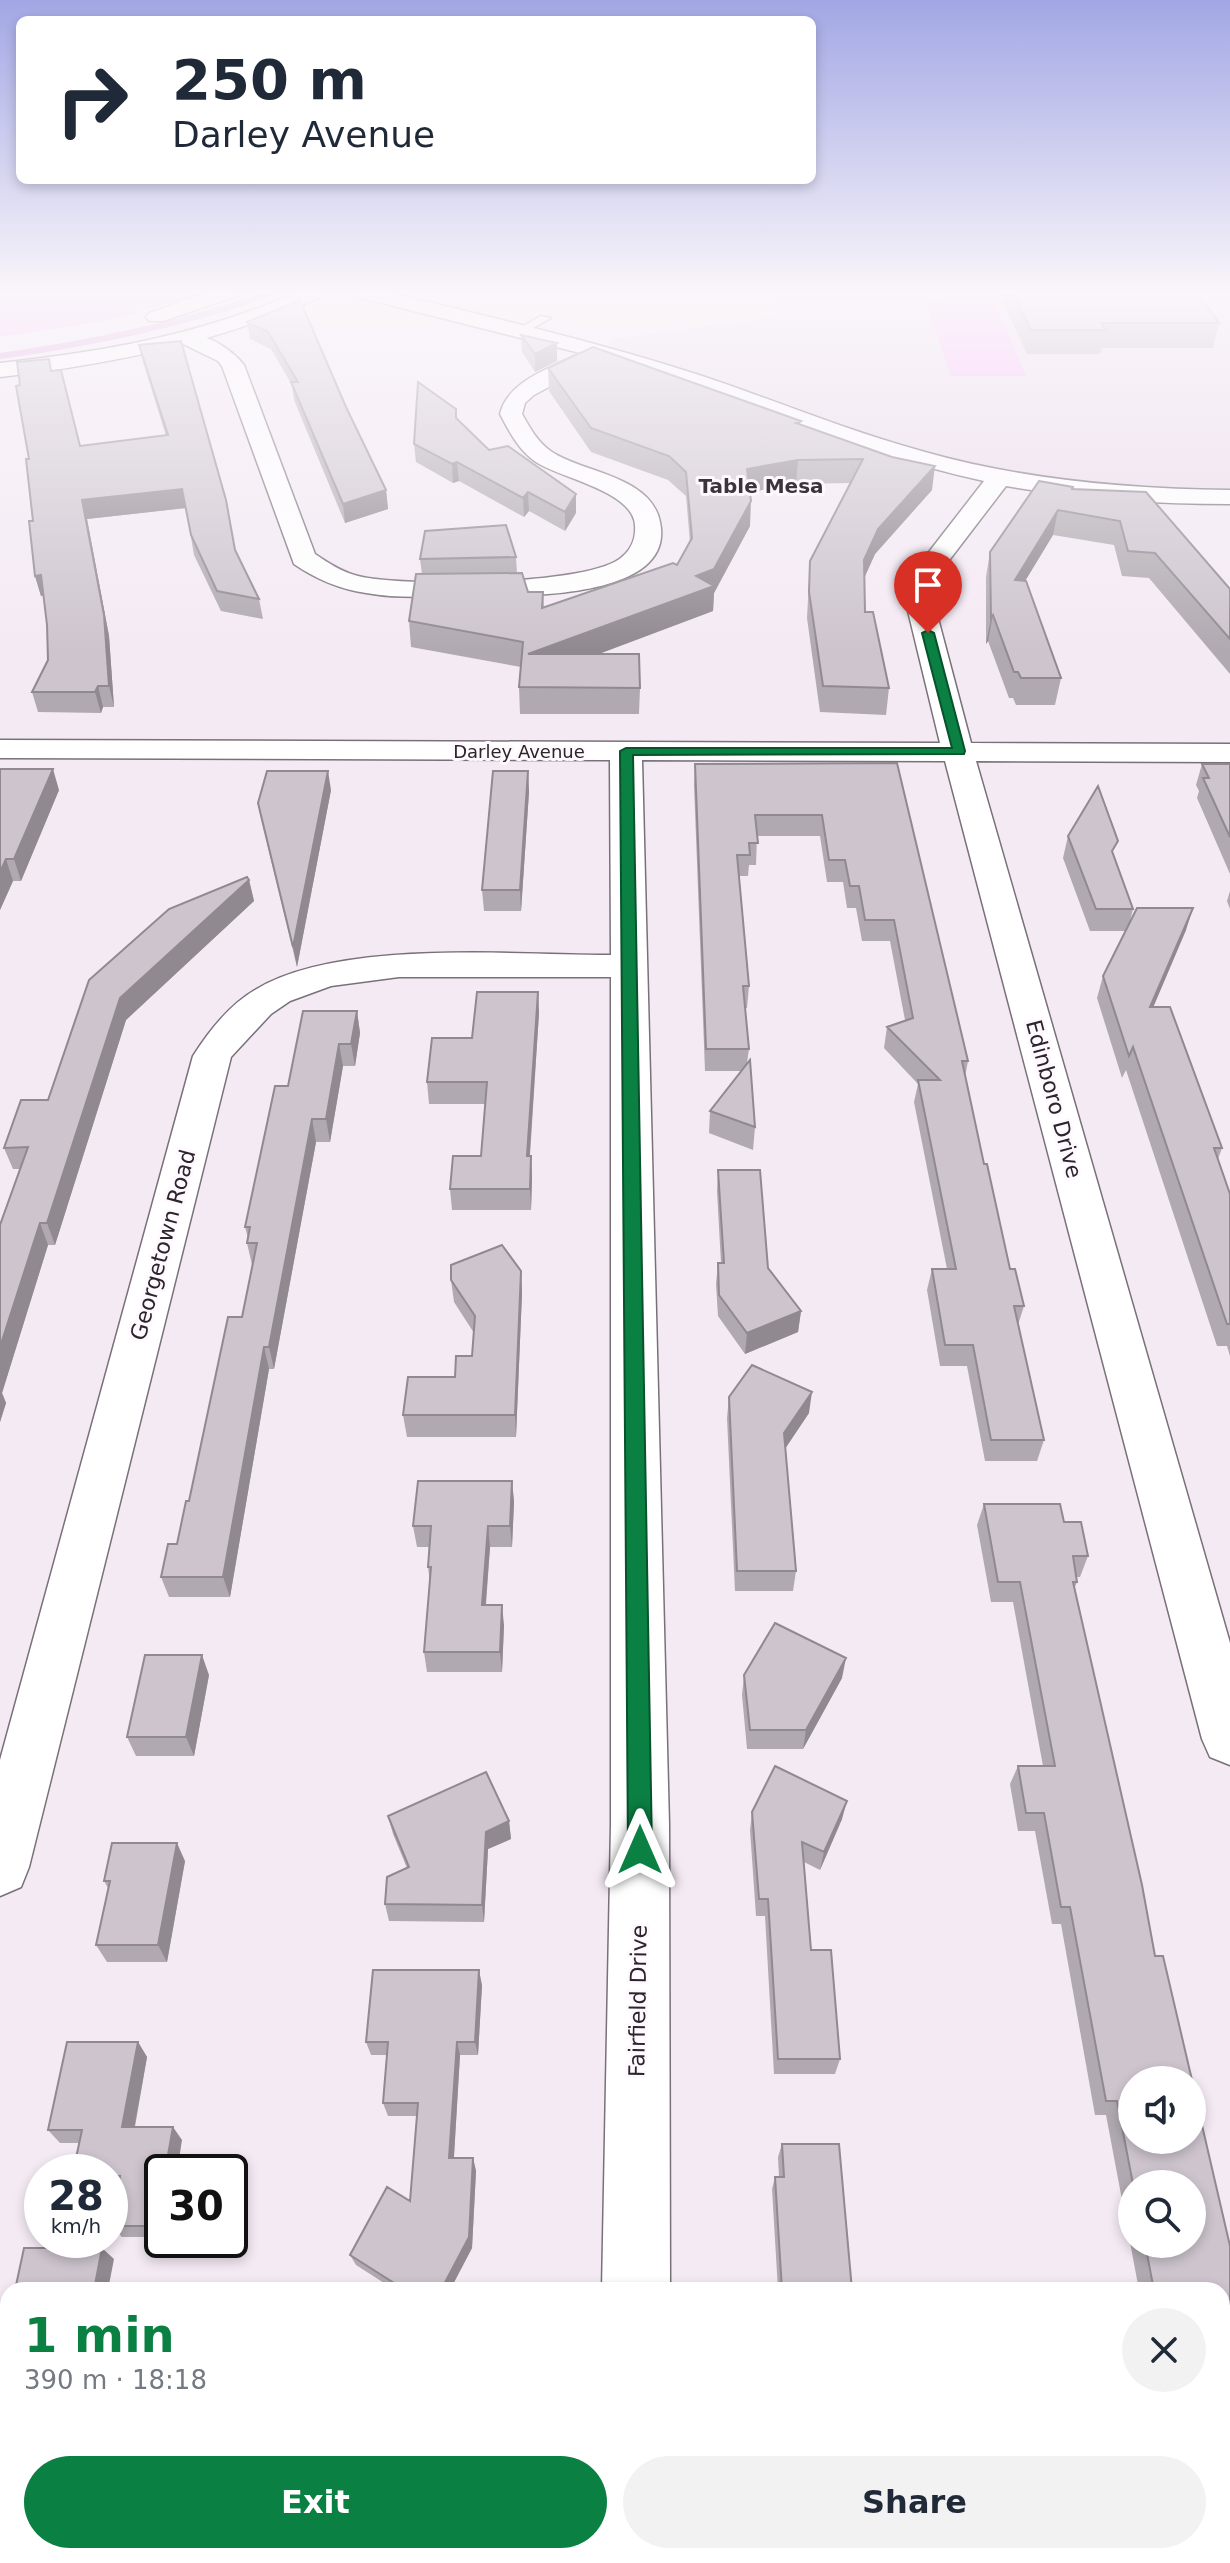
<!DOCTYPE html>
<meta charset="utf-8">
<style>
body{margin:0;font-family:"DejaVu Sans",sans-serif;background:#f2f2f3;color:#1f2937;height:100vh;display:flex;flex-direction:column;font-size:30px;white-space:nowrap}
*{box-sizing:border-box;margin:0}
p{font-size:26px;color:#747a83}
.icon{flex:none;width:44px;height:44px;fill:none;stroke:currentColor;stroke-width:2;stroke-linecap:round;stroke-linejoin:round}
.map{position:relative;flex:1;overflow:hidden}
.side{position:absolute;left:0px;top:2282px;width:1230px;height:282px;display:flex;flex-direction:column;background:#fff;border-radius:24px 24px 0 0;box-shadow:0 4px 12px #0003}
.side>*{flex:none}
.banner{position:absolute;left:16px;top:16px;width:800px;height:168px;border-radius:12px;box-shadow:0 4px 12px #0003;background:#fff;color:#1f2937;overflow:hidden}
.tools{position:absolute;left:1118px;top:2066px;display:grid;gap:16px}
.tools a{display:grid;place-items:center;width:88px;height:88px;border-radius:50%;background:#fff;box-shadow:0 4px 12px #0003;font-size:40px}
.speed{position:absolute;left:24px;top:2154px;display:flex;gap:16px;font-size:40px;font-weight:700;text-align:center}
.speed>*{display:grid;place-content:center;width:104px;height:104px;border-radius:50%;background:#fff;box-shadow:0 4px 12px #0003;line-height:1}
.speed small{font-size:20px;font-weight:400}
.speed .limit{border:4px solid #111;border-radius:12px;background:#fff;color:#111}
.pin{position:absolute;display:grid;place-items:center;width:68px;height:68px;color:#fff;margin:-82px -34px;border-radius:50% 50% 50% 0;rotate:-45deg;box-shadow:0 0 8px #0007}
.pin .icon{rotate:45deg}
.me{position:absolute;width:88px;margin:-44px;rotate:0deg;stroke-linejoin:round;filter:drop-shadow(0 0 6px #0008)}
.turn{display:flex;align-items:center;gap:28px;height:168px;padding:0 24px;font-size:36px}
.turn .icon{width:104px;height:104px;stroke-width:2.5}
.turn b{display:block;font-size:56px;line-height:68px}
.round{display:grid;place-items:center;flex:none;width:84px;height:84px;border-radius:42px;background:#f2f2f3}
.summary{display:flex;align-items:center;justify-content:space-between;height:136px;padding:0 24px}
h1{font-size:48px;font-weight:700;line-height:60px;color:#0b8043}
.primary-button{display:flex;gap:16px;margin-top:auto;padding:16px 24px}
.primary-button a{flex:1;height:92px;border-radius:48px;background:#0b8043;color:#fff;font-size:32px;font-weight:700;line-height:92px;text-align:center}
.primary-button a+a{background:#f2f2f3;color:#1f2937}
.map>svg:first-child{display:block}
.built{fill:#ebdcec}
.green{fill:#fab3fe}
.lines{fill:none;stroke-linecap:round;stroke-linejoin:round}
.stream{stroke:#d994de;stroke-width:6}
.lane-casing{stroke:#797079;stroke-width:3}
.street-casing{stroke:#797079;stroke-width:3}
.secondary-casing{stroke:#797079;stroke-width:3}
.lane{fill:#fff;fill-rule:evenodd}
.street{fill:#fff;fill-rule:evenodd}
.secondary{fill:#fff;fill-rule:evenodd}
.wall{fill:#b0a9b1;fill-rule:evenodd}
.shaded-wall{fill:#908990}
.building{fill:#cdc4ce;stroke:#908990;stroke-width:2}
.route{fill:#0b8043;stroke:#07532c;stroke-width:2}
.labels{text-anchor:middle;dominant-baseline:central;stroke-width:6;stroke-linejoin:round;paint-order:stroke}
.far-street-label{font-size:18px;fill:#292529;stroke:#fff9ff}
.far-neighbourhood-label{font-size:20px;font-weight:bold;fill:#3b343b;stroke:#fff9ff}
.street-label{font-size:22px;fill:#292529;stroke:#fff9ff}
</style>
<div class="map">
<svg width="1230" height="2563" viewBox="0 0 1230 2563">
<rect width="100%" height="100%" fill="#f4eaf4"/>
<path class="built" d="M771,292h459v197l-108,-3 -74,-9 -118,-22 -324,-111 7,-5 164,-22z"/>
<path class="green" d="M0,292h207l-96,28 -111,17z
M926,303l70,1 30,72h-75z"/>
<g class="lines">
<path class="stream" d="M0,356c94,-13 185,-32 274,-64"/>
<g class="lane-casing">
<path id="lane" d="M541,316l10,2 -27,15 -10,-2z"/>
</g>
<g class="street-casing">
<path id="street" d="M351,292h35c105,25 208,49 310,82 76,25 151,57 229,78 99,28 202,37 305,38v14c-76,0 -150,-5 -224,-18l-72,94 1,27 36,136 259,1v18l-254,-1 254,882v122l-20,-8 -8,-18 -257,-978 -303,-1 27,1064 1,466h-68l9,-466v-847h-212l-68,9 -41,15 -19,13 -40,43 -202,810 -8,20 -21,9v-136l193,-704c16,-25 36,-51 62,-66 84,-51 257,-35 356,-35l-1,-195 -610,-2v-18l940,3 -33,-136 1,-28 76,-98c-131,-29 -254,-84 -383,-122l-67,36 -9,8 -3,11c8,14 16,29 30,38 32,21 99,24 108,70 17,81 -151,74 -197,74 -33,0 -65,3 -97,-3 -27,-4 -50,-14 -72,-29l-72,-198 -4,-5 -37,-18 -3,-4 3,-4c20,-6 51,14 63,30l71,189c13,9 27,18 43,22 43,11 232,10 264,-19 10,-8 14,-20 13,-32 -2,-34 -75,-47 -99,-63 -17,-11 -27,-31 -36,-48 8,-34 52,-46 80,-61l-226,-57z
M436,2556h83l-3,7h-83z"/>
</g>
<g class="secondary-casing">
<path id="secondary" d="M210,292h30l-3,4 -74,25h-14l-3,-4 3,-4z
M299,292h27l-3,4c-109,47 -205,67 -323,81v-14c108,-12 198,-28 299,-71z"/>
</g>
<use href="#lane" class="lane"/>
<use href="#street" class="street"/>
<use href="#secondary" class="secondary"/>
</g>
<path class="wall" d="M998,292h199l22,31 -6,25h-111l-2,6h-73z
M300,300l46,107 40,83 2,19 -43,14 -51,-123 -2,-15 -21,-36 -21,-10 -3,-17z
M521,335l36,8v18l-22,11 -13,-20z
M139,345l120,254 4,20 -42,-8 -27,-56 -8,-47 -99,11 22,117 5,71h-11l-2,6 -63,-1 -6,-20 16,-32 -1,-35 -3,-30 -3,1 -6,-20 -6,-117 -9,-74 29,-26 3,12 28,75 86,-10 -23,-74z
M548,368l253,53 -1,3 132,66 -57,64 -11,24 1,34 24,76 -3,27 -66,-3 -13,-94 3,-57 41,-78 -55,1 -46,8v34l-36,67 -1,18 -114,43 41,34 -1,26h-119l-1,-27 2,-20 -110,-20 -2,-26 13,-47 -2,-15 96,-2 1,16 11,19h15l1,16 133,-43 13,-22 -4,-47 -18,-16 -77,-28 -42,-61z
M456,409l1,10 32,31 87,44v19l-11,18 -36,-20 -5,6 -65,-36 -6,2 -37,-21 -2,-18z
M1072,489l158,100v85l-81,-96 -27,-2 -8,-31 -61,-10 -28,46 36,97 -6,27h-39l-3,-7h-4l-21,-57 -2,3v-67l4,-25z
M897,763l71,298 -3,16 19,87 26,105 14,37 -6,19 26,115 -7,21h-52l-18,-95h-27l-13,-76 5,-21h15l-33,-167 4,-18 -34,-36 3,-21 18,-7 -15,-79h-28l-6,-33h-9l-4,-26h-16l-7,-46h-63l-1,29h-7l-1,11h-9l10,110 -2,22h-2l4,41 -2,14 8,64 -2,23 -44,-17 1,-22 31,-40h-36l-11,-286 1,-21z
M1202,764h28v110l-33,-76 2,-7 -3,-6z
M0,769l59,21 -38,91h-8l-13,29z
M528,771l1,21 -8,119h-37l-2,-21z
M331,790l-34,177 -35,-144 -4,-20z
M1068,836l46,20 19,53 -4,16 57,5 -33,77 69,141 -4,11 12,35v162l-3,-10h-10l-91,-276 -4,8 -25,-80 6,-22 23,-45h-36l-27,-73z
M249,880l5,21 -128,119 -71,225h-7l-46,148 4,10 -6,19v-197l20,-56h-7l-9,-21z
M1230,891v18l-3,-8z
M538,992l1,21 -9,143h1l1,22 -1,32h-79l-2,-21 31,-33 4,-52h-56l-2,-22 45,-44z
M357,1011l3,22 -5,33h-12l-13,76h-14l-42,227h-5l-39,228h-61l-8,-20 16,-33 65,-227 10,-52 -5,-22 1,-5 -3,-11 43,-141z
M718,1170l50,98 33,43 -3,21 -53,22 -27,-38 -2,-32 2,-21h3l-4,-72z
M521,1271l1,22 -6,144h-109l-4,-22 52,-38 17,-21 2,-23 -20,-31 -3,-22z
M729,1397l80,16 -24,35 11,123 -3,20h-58l-8,-173z
M512,1481l2,21 -2,45h-22l-4,58 18,20 -2,47h-75l-3,-20 6,-69 -2,-16 1,-20h-12l-4,-21z
M984,1504l80,18 24,34 -8,21h-4l1,5 -3,7 81,367 75,290v79h-8v-35h-83l-33,-175h-11l-34,-191h-9l-17,-93h-17l-8,-47 8,-18h25l-30,-164h-22l-14,-77zM1132,2184h60v60h-60z
M209,1675l-15,81h-58l-9,-19z
M744,1675l98,3 -39,71h-56l-5,-54z
M752,1812l90,7 -22,51 -16,-8 7,88 29,109 -5,15h-61l-9,-158h-9l-6,-86z
M388,1816l121,5 2,18 -23,10 -4,73 -95,-1 -4,-17 22,-36 -14,-34z
M185,1861l-18,101h-60l-11,-17 12,-57 -4,-7z
M482,1985l-4,70h-18l-6,103h19l3,13 -4,77 -22,42h-55l-39,-25 -6,-10 60,-54 7,-85h-29l-5,-13 4,-48h-16l-5,-13z
M138,2042l9,15 -12,70 47,13 -20,32v23l-7,42h-33l-11,-11 7,-38h-8v-16l-31,-29h-19l-12,-13z
M782,2144l70,146h-74l-6,-101 3,-12h4l-1,-20z
M1115,2556h107l8,7h-113z"/>
<path class="shaded-wall" d="M557,343v18l-22,11v-18z
M798,460l-2,24 -51,9 2,-24z
M457,462l2,19 -6,2 -1,-19z
M935,466l-3,24 -57,64 -14,31 3,-25 14,-31z
M182,489l4,19 -99,11 22,117 5,71 -5,-21 -27,-186z
M386,490l2,19 -43,14 -2,-19z
M528,492l1,19 -5,6 -1,-19z
M576,494v19l-11,18v-19z
M751,501l-1,25 -36,67 -1,18 -184,69 -1,-26 168,-78z
M1058,510l-5,25 -43,71 5,-26z
M41,575l6,20 -6,1 -6,-20z
M993,615l-5,26 -2,3 5,-26z
M98,686l5,21 -2,6 -6,-21z
M53,769l6,21 -38,91 -7,-22z
M328,771l3,19 -34,177 -4,-20z
M528,771l1,21 -8,119 -1,-21z
M6,859l7,22 -13,29v-38z
M249,880l5,21 -128,119 -71,225 -8,-22 73,-225z
M1193,908l-7,22 -42,99 6,-22z
M538,992l1,21 -11,165 -1,-22z
M357,1011l3,22 -5,33 -4,-22z
M339,1044l4,22 -13,76 -4,-23z
M312,1119l4,23 -42,227 -5,-22z
M531,1156l1,22 -1,32 -1,-21z
M40,1223l8,22 -46,148 4,10 -6,19v-75z
M521,1271l1,22 -6,144 -1,-22z
M801,1311l-3,21 -53,22 2,-21z
M264,1347l5,22 -39,228 -7,-20z
M812,1392l-3,21 -28,42 3,-22z
M512,1481l2,21 -2,45 -2,-21z
M488,1526l2,21 -6,78 -2,-20z
M502,1605l2,20 -2,47 -2,-20z
M202,1655l7,20 -15,81 -8,-19z
M846,1658l-4,20 -39,71 3,-19z
M847,1801l-5,18 -22,51 4,-18z
M509,1821l2,18 -23,10 -4,73 -2,-17 4,-73z
M177,1843l8,18 -18,101 -9,-17z
M479,1970l3,15 -4,70 -3,-13z
M138,2042l9,15 -15,83 -10,-13z
M457,2042l3,13 -7,116 -4,-13z
M173,2127l9,13 -5,32h-12z
M473,2158l3,13 -4,77 -22,42h-9z
M153,2176l9,11v8l-7,42 -10,-11z
M102,2248l12,11 -6,31h-14z"/>
<path class="building" d="M1013,292h184l22,31h-117l3,7h-74z
M300,300l46,107 40,83 -43,14 -52,-122h7l-30,-50 -21,-10z
M521,335l36,8 -22,11z
M181,341l45,159 9,50 24,49 -42,-8 -26,-56 -9,-46 -100,11 22,115 5,71h-11l-3,6h-63l16,-32 -1,-35 -6,-50 -6,1 -6,-55h4l-7,-62h3l-13,-73 4,-1 -3,-23 32,-3 2,12 10,-1 19,76 88,-11 -29,-90z
M593,347l208,74 -5,2 96,34 43,9 -57,63 -14,31 1,52h8l16,76 -66,-2 -14,-94 1,-31 53,-102 -65,1 -51,9 4,32 -37,68 -18,7 18,10 -186,68h111l1,34 -121,-1 4,-45 -114,-21 7,-47 106,-1 6,19h15l-1,16 131,-45 4,2 15,-27 -6,-66 -17,-16 -78,-28 -43,-60z
M418,382l38,27v9l33,32 19,-4 68,48 -11,18 -37,-20 -5,6 -66,-36 -5,2 -38,-20z
M1039,481l34,6 -1,2 74,3 84,97v50l-75,-86 -27,-2 -8,-30 -62,-11 -43,70 11,1 35,97h-40l-3,-6h-4l-21,-57 -2,3 -1,-66z
M506,525l10,32 -96,2 5,-28z
M897,763l71,298h-6l22,103h3l23,105h5l9,37h-10l30,134h-53l-18,-95h-28l-13,-76h24l-38,-189h22l-53,-53 26,-9 -19,-98h-29l-6,-34h-9l-5,-26h-16l-7,-45h-67l3,28h-9l1,12h-13l12,131h-6l6,63h-43l-11,-285z
M1202,764h28v73l-27,-59h6z
M0,769h53l-39,90h-8l-6,13z
M267,771h61l-35,176 -35,-144z
M493,771h35l-8,119h-38z
M1098,786l20,55 -6,10 21,58h-37l-28,-73z
M247,877l2,3 -129,118 -73,225h-7l-40,124v-122l28,-78 -24,1 17,-48h27l41,-120 80,-71z
M1137,908h56l-43,99h20l52,141h-8l16,46v130h-3l-94,-277 -4,9 -26,-80z
M477,992h61l-11,164h4l-1,33h-80l3,-33h28l6,-74h-60l5,-44h40z
M303,1011h54l-6,33h-12l-13,75h-14l-43,228h-5l-41,230h-62l7,-33h9l9,-43h3l39,-184h14l15,-74h-10l3,-16h-5l30,-141h13z
M750,1060l5,67 -45,-16z
M718,1170h42l8,98 33,43 -54,22 -28,-38 -1,-32h6z
M502,1245l19,26 -6,144h-112l5,-38h47l1,-21h16l3,-40 -24,-36v-15z
M752,1365l60,27 -28,41 12,138h-59l-8,-174z
M418,1481h94l-2,45h-22l-6,79h20l-2,47h-76l7,-85h-3l3,-41h-18z
M984,1504h76l4,18h17l7,34h-15l4,26h-4l69,303 13,71h8l29,124h-60v60h60v-58l38,164v69h-8v-25h-68l-9,-46h47v-60h-59l-16,-83h-11l-36,-194h-9l-17,-94h-18l-8,-47h37l-35,-184h-22z
M775,1623l71,35 -40,72h-56l-6,-55z
M145,1655h57l-16,82h-59z
M775,1766l72,35 -23,51 -22,-10 9,108h20l9,109h-62l-10,-160h-9l-7,-87z
M486,1772l23,49 -23,11 -4,73 -97,-1 2,-27 22,-10 -21,-51z
M112,1843h65l-19,102h-62l14,-64h-6z
M373,1970h106l-4,72h-18l-8,116h24l-4,79 -28,53h-36l-55,-35 37,-68 23,14 8,-98h-35l5,-61h-22z
M67,2042h71l-16,85h51l-8,45h-3v4h-9l-8,50h-34l9,-50h-10v-4h-37l9,-42h-34z
M782,2144h57l13,146h-70l-7,-113h9z
M24,2248h78l-8,42h-79z
M8,2378v15h-3z
M1222,2418h8v145h-100l-1,-7h93z"/>
<linearGradient id="sky" x2="0" y2="1"><stop stop-color="#a2a7e4"/><stop offset="0.45" stop-color="#faf6fa"/><stop offset="1" stop-color="#faf6fa" stop-opacity="0"/></linearGradient>
<rect width="1230" height="651" fill="url(#sky)"/>
<path class="route" d="M928,630l6,3 31,118 -1,3 -331,1 19,1095 -4,9 -8,3 -9,-3 -3,-9 -8,-1099 6,-3h326l-30,-115z"/>
<g class="labels">
<g class="far-street-label">
<text x="519" y="751">Darley Avenue</text>
</g>
<g class="far-neighbourhood-label">
<text x="761" y="486">Table Mesa</text>
</g>
<g class="street-label">
<text transform="translate(1054 1099) rotate(75)">Edinboro Drive</text>
<text transform="translate(163 1245) rotate(-75)">Georgetown Road</text>
<text transform="translate(638 2001) rotate(-89)">Fairfield Drive</text>
</g>
</g>
</svg>
<div class="tools">
<a><svg class="icon" aria-label="sound" viewBox="0 0 24 24"><path d="M4 9h4l5-4v14l-5-4H4zM17 9q2 3 0 6"/></svg></a>
<a><svg class="icon" aria-label="search" viewBox="0 0 24 24"><circle cx="10" cy="10" r="6"/><path d="M15 15l6 6"/></svg></a>
</div>
<div class="speed"><div>28<small>km/h</small></div><div class="limit">30</div></div>
<div class="pin" style="left:928px;top:633px;background:#d93025"><svg class="icon" aria-label="arrive" viewBox="0 0 24 24"><path d="M6 21V4h12l-3 4 3 4H6"/></svg></div>
<svg class="me" style="left:640px;top:1850px" viewBox="-20 -20 40 40"><path d="M0-17L14 15 0 8-14 15z" fill="#0b8043" stroke="#fff" stroke-width="4"/></svg>
<div class="banner">
<div class="turn"><svg class="icon" aria-label="right" viewBox="0 0 24 24"><path d="M7 20v-9h11M14 6l5 5-5 5"/></svg><div><b>250 m</b>Darley Avenue</div></div>
</div>
<section class="side">
<div class="summary"><div><h1>1 min</h1><p>390 m · 18:18</p></div><a class="round"><svg class="icon" aria-label="close" viewBox="0 0 24 24"><path d="M6 6l12 12M18 6L6 18"/></svg></a></div>
<div class="primary-button"><a>Exit</a><a>Share</a></div>
</section>
</div>
